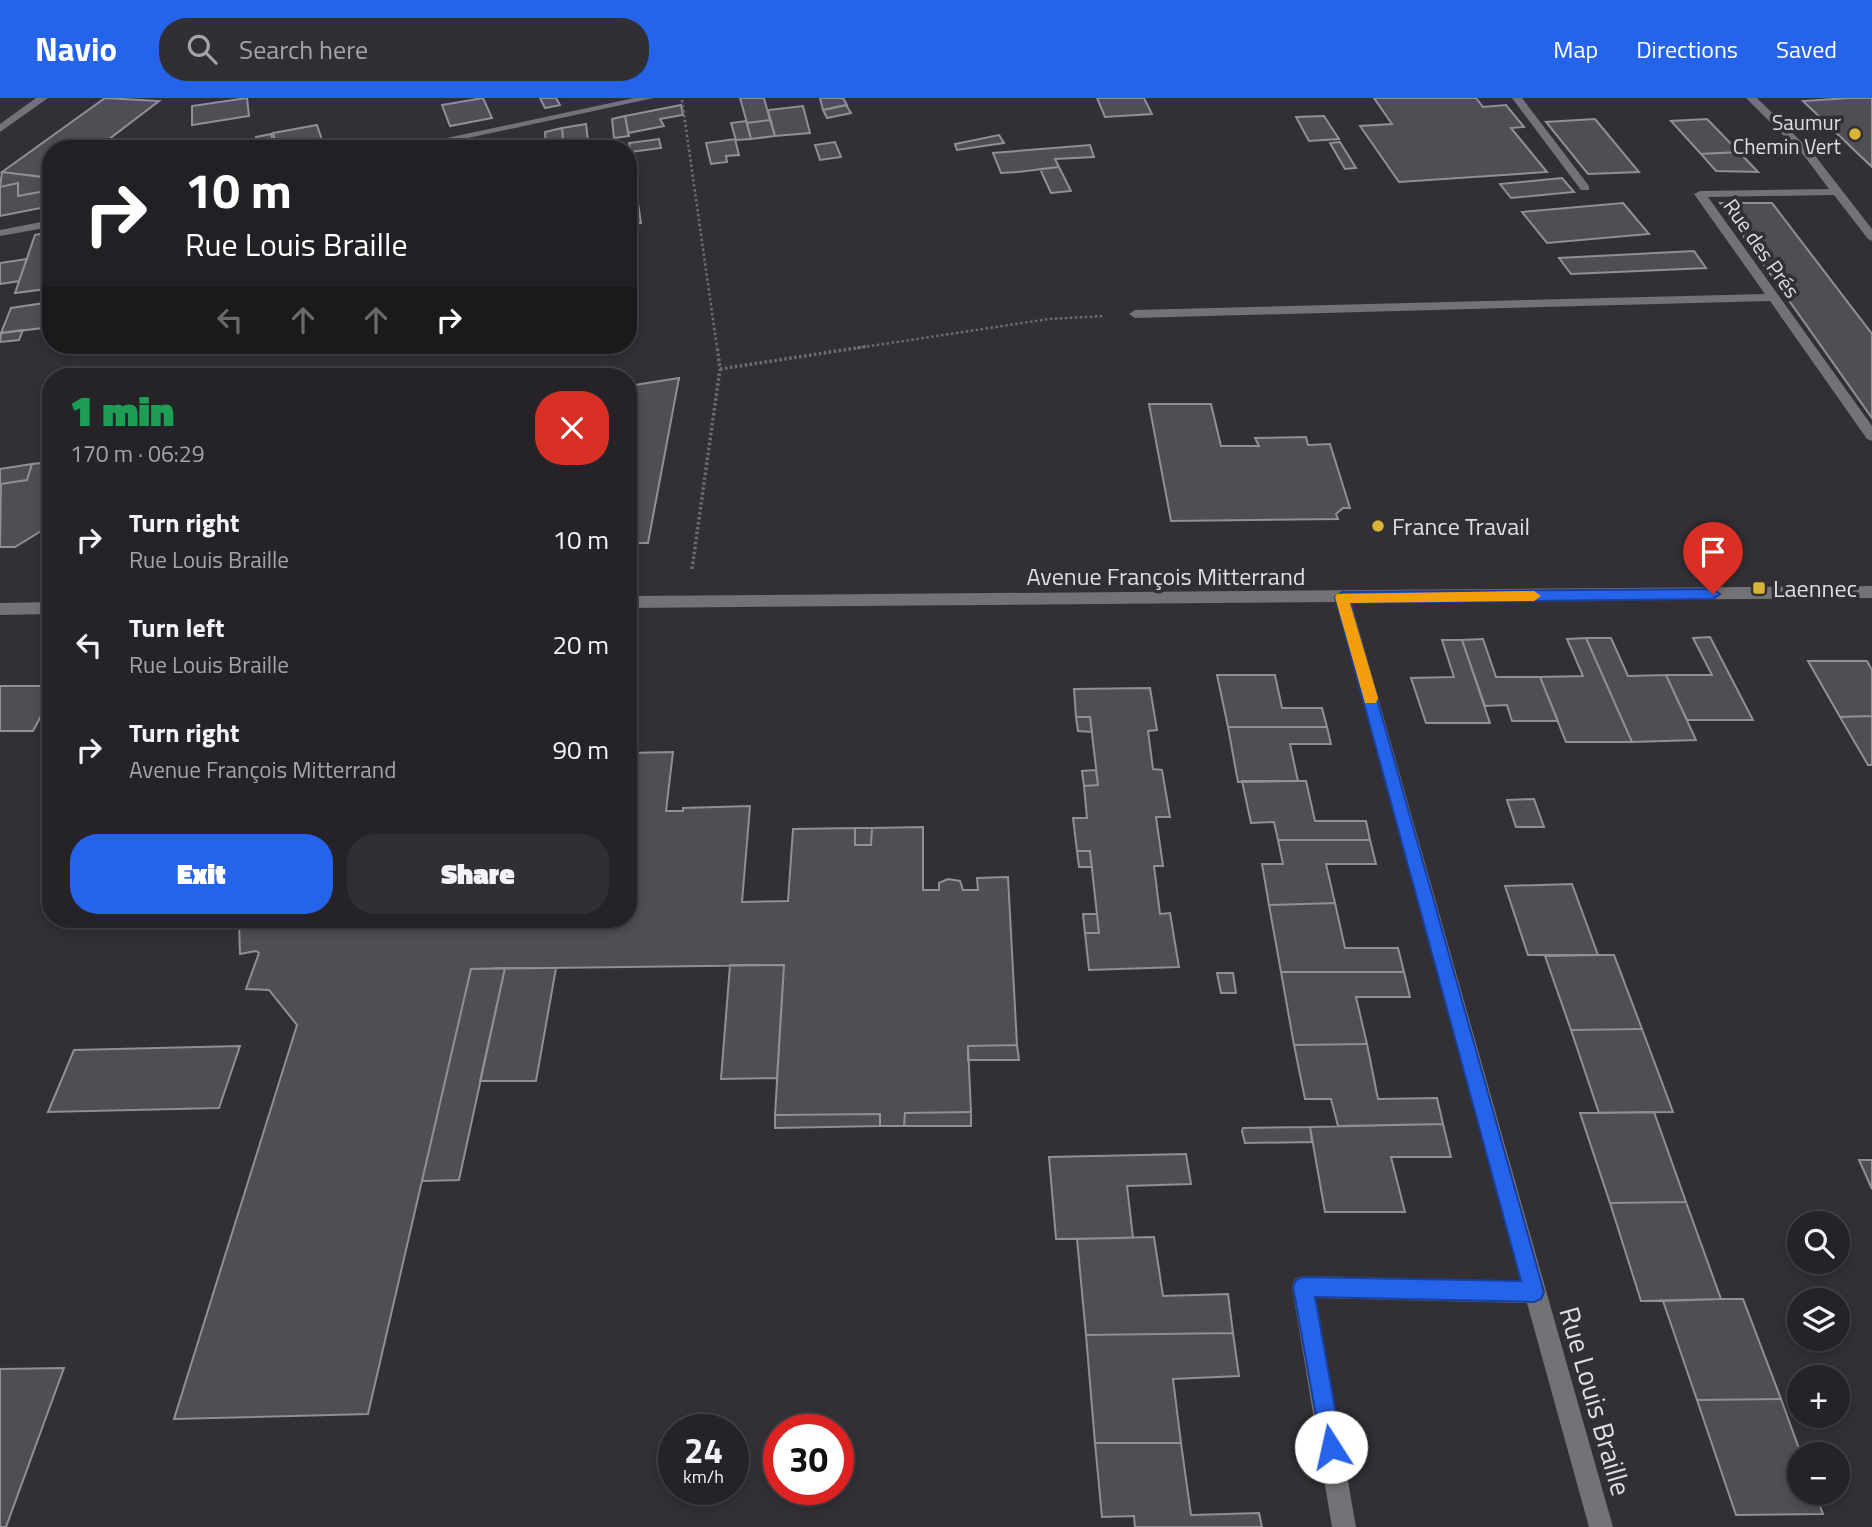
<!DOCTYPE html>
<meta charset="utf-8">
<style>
body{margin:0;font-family:"Titillium Web",sans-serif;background:#322f34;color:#f1f3f6;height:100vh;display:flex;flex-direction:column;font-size:26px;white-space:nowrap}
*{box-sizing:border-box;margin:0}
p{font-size:23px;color:#a4a4a8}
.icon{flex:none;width:38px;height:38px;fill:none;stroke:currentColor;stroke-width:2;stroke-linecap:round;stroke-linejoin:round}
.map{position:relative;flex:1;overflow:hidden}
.details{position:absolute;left:42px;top:270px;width:595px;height:560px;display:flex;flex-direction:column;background:#262328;border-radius:28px;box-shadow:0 4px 10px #0003,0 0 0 2px #424045}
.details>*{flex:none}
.hud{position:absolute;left:42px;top:42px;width:595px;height:214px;border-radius:28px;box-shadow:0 4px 10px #0003,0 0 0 2px #424045;background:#202124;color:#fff;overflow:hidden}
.fabs{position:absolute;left:1787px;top:1113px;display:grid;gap:14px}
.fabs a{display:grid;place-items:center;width:63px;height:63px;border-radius:50%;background:#262328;box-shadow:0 4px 10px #0003,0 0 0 2px #424045;font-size:35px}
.speed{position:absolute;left:658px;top:1316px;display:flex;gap:14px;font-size:35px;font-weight:700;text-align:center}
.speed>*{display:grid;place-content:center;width:91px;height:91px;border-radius:50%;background:#262328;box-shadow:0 4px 10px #0003,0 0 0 2px #424045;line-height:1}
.speed small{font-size:18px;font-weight:400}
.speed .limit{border:10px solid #d22;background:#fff;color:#111}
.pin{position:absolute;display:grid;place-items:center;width:60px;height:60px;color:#fff;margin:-72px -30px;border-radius:50% 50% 50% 0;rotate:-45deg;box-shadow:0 0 7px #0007}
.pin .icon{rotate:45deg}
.me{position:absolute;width:77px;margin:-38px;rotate:350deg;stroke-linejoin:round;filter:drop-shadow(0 0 5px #0008)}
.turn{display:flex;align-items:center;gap:24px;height:147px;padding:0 28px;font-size:32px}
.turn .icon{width:91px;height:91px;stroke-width:2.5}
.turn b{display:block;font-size:49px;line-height:60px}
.lanes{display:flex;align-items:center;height:66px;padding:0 28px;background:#0003;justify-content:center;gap:35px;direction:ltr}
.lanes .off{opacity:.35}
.round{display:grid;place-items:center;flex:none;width:74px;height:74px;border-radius:28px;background:#322f34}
.headline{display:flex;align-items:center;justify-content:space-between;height:119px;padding:0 28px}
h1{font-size:42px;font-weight:800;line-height:52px;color:#1e9e55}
.action{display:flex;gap:14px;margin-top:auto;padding:14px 28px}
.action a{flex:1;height:80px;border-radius:28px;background:#2563eb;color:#fff;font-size:28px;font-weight:800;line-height:80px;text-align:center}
.action a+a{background:#322f34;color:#f1f3f6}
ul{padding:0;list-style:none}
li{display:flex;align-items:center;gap:21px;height:105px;padding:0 28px}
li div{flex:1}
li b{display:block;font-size:26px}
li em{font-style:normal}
header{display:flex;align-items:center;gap:42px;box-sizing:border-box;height:98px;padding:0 35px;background:#2563eb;color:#fff}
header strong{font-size:33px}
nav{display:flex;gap:38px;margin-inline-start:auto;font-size:24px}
.search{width:490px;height:63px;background:#322f34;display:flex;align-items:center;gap:18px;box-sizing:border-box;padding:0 24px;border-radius:28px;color:#a4a4a8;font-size:26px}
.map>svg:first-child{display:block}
.building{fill:#504e54;stroke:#918f96;stroke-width:2}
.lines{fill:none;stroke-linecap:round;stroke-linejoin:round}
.path-far1{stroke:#6e6c71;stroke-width:2.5;stroke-dasharray:2.5 2.5;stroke-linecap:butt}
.path{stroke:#6e6c71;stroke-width:3.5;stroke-dasharray:2.5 2.5;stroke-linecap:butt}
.minor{fill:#747276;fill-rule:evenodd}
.route{fill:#2563eb;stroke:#184099;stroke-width:2}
.slow{fill:#f59e0b}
.poi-dot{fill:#d7b434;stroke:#322f35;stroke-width:2.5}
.labels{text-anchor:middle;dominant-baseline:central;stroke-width:7;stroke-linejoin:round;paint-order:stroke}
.far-poi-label{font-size:21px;fill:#dfdee2;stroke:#322f35;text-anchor:end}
.far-street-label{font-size:21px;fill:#dfdee2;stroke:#322f35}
.poi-label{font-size:24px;fill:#dfdee2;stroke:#322f35;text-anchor:start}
.street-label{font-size:24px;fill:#dfdee2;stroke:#322f35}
.near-street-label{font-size:28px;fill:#dfdee2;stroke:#322f35}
</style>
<header>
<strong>Navio</strong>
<div class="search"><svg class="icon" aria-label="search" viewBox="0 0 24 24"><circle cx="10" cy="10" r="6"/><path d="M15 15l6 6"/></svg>Search here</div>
<nav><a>Map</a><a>Directions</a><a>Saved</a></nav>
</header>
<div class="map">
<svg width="1872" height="1429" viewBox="0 0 1872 1429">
<rect width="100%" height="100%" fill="#322f35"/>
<path class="building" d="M105,0l54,3 -63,48h-45v29l-49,-6z
M247,0l2,18 -57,9v-19z
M483,0l9,20 -42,8 -8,-21z
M540,0h16l4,7 -15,3z
M740,0h24l6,22 -23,3z
M820,0h23l4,7 -24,5z
M1097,0h47l8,16 -47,3z
M1374,0h102l7,9 23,-2 18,22 -13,1 36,44 -148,10 -39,-56 32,-2z
M1872,0v69l-69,-66 46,-3z
M681,7l2,10 -23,4 4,7 -36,7 -3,-17z
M846,7l5,8 -24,5 -4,-8z
M803,8l7,27 -35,3 -7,-26z
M625,18l4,20 -15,2 -2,-19z
M1324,18l15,23 -30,2 -13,-24z
M1595,21l44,53 -51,2 -42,-52z
M1707,21l32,33 -38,2 -30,-33z
M770,22l5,16 -24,3 -4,-16z
M746,23l5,18 -15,1 -5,-17z
M586,26l3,25h-25l-2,-21z
M317,27l6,18 -29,6h-17l-4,-16z
M562,30l2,21h-18l-1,-17z
M271,36l4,15h-16l-3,-12z
M999,37l5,8 -47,7 -2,-6z
M513,41l1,10h-25v-5z
M659,41l2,9 -30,4 -2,-9z
M735,41l4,16 -13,1 1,6 -16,2 -5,-21z
M835,44l6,15 -21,3 -5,-15z
M1340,44l16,26 -11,1 -15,-26z
M1090,47l4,12 -39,2 4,8 -41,5 -17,1 -8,-20z
M1739,54l19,20 -42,-1 -15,-17z
M1059,69l12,24 -20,2 -11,-24z
M2,74l49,6v12l-33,6v-13l-18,4z
M1562,80l12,14 -63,6 -11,-14z
M18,85v13l33,-6v16l-51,10v-29z
M628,85h7l4,27 -11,1z
M1623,105l26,31 -102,9 -25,-31z
M1720,105h52l100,131v84z
M639,112l2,13 -13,1v-13z
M51,134v44l-5,13 -31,4 20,-58z
M1694,153l12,17 -135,6 -12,-16z
M27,161l-8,22 -19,3v-21z
M51,204v25l-50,6 10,-25z
M23,232l-4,10 -19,2 1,-9z
M679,280l-31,165h-20v-109l4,-16h-4v-32z
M1149,306h62l10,42h38l-4,-8 51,-1 2,8 22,-1 20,64h-7l-7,6 2,5 -167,2z
M51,364v63l-36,22h-15l1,-63 26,-4 5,-16z
M32,366l-5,16 -26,4 -1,4v-19z
M1710,539l43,83h-66l-21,-45h46l-19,-37z
M1586,540l46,104h-66l-26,-65 43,-1 -16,-37z
M1586,540h25l17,38 38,-1 30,65 -64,2z
M1483,541l13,38h44l18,44h-46l-5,-16 -22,1 -23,-66z
M1442,542h20l28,83h-64l-15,-45 43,-1z
M1808,563h59l5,9v46l-32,1z
M1217,577h58l7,33h40l5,19h-99z
M0,588h51v11l-18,34h-33z
M1150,590l7,42 -9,1 5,38 9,1 8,47h-14l7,49h-9l6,48 10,-1 9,54 -90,3 -4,-37h14l-9,-82h-13l-4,-33h14l-3,-32 14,-1 -8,-68h-14l-2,-28z
M1872,618v49h-4l-28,-48z
M1076,619h14l2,15 -14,-1z
M1228,629h99l4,17h-41l8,37 -60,1z
M673,654l-7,59h17v-3l67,-2 -8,96 46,-1 5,-72 62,-1v17h16l1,-17 51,-1v63h16v-7l9,-4 12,2 3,9h15l-1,-12 31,-1 9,168 -49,1 3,66 -66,1 -1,13h-24v-12l-105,1 9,-150 -313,4 -103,445 -194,5 123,-394 -28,-35 -23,-1 13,-36 -3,-2 -16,3 -1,-30h-11l1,-5h399v-166z
M1096,672l2,15 -14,1 -2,-15z
M1242,683h64l9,40h51l4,19h-92l-4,-18 -23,1z
M1534,701l10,28h-28l-9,-27z
M855,730h17l-1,17h-16z
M1278,742h92l6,24h-50l9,39 -66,2 -7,-41h21z
M1077,753h13l2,16h-13z
M1572,786l26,71h-70l-23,-69z
M1335,805l10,45h53l6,24h-123l-12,-67z
M1083,816h14l2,19h-14z
M1598,857h16l28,74 -71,1 -26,-74z
M730,867h54l-7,113 -56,1z
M505,870h51l-20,113h-56z
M505,870l-46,212 -37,1 49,-212z
M1281,874h123l6,25h-54l11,47 -73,1z
M1217,875h16l3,20h-15z
M1642,931l31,83 -74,1 -28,-83z
M1367,946l11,55 59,-1 6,26 -105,2 -7,-27h-26l-11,-54z
M1017,947l2,15h-51v-14z
M240,948l-21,62 -171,4 26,-62z
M971,1014v14h-67l1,-13z
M1654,1014l32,90 -76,1 -30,-90z
M880,1016v12l-105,2v-13z
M1443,1026l8,33h-60l14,55h-80l-15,-85z
M1310,1029l2,15 -67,1 -3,-12 1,-3z
M1186,1056l5,30 -64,2 6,52 -77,1 -7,-82z
M1859,1062h13v29z
M1686,1104l35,97 -80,2 -31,-98z
M1154,1139l9,59 65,-2 5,39 -147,2 -9,-96z
M1721,1201h22l38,100 -84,1 -34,-99z
M1233,1235l6,43 -66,3 8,64h-86l-9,-108z
M64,1270l-58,159h-6v-158z
M1781,1301l20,55h-2v39h16l8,21 -87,1 -39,-115z
M1095,1345h86l10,72 68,-2 3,14h-127l-1,-11 -32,1z"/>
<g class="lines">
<path class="path-far1" d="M682,2l35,248
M857,250l192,-29 55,-3"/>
<path class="path" d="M720,271l149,-23
M692,471l28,-200 -3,-23"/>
<path class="minor" d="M36,0h12l-48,34v-8z
M634,0h20l-237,51h-22z
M1512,0h10l67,88v4h-8z
M1746,0h11l56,55 59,76v12l-4,-2 -34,-44 -126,2 164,229v15l-5,-2 -97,-138 -635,17 -6,-4 6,-4 630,-16 -71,-100 6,-3 129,-2 -24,-32z
M51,122v7l-51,9v-6z
M1872,488v12l-521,4 262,925h-24l-62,-224 -211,-5 40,229h-24l-40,-240 3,-8 8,-3 218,5 -185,-679 -708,6v-12z
M51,504v12l-51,1v-12z"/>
</g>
<path class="route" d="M1713,491l7,5 -7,5 -363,4 194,689 -3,7 -7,3 -219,-5 27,150 -4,8 -7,3 -8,-3 -30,-168 3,-7 7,-3 218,4 -186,-684 7,-5z"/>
<path class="slow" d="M1534,493l7,5 -7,5 -184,2 28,95 -2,5h-11l-30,-106 2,-3z"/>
<g class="poi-dot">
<circle cx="1855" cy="36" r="7"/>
<circle cx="1378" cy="428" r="7"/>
<rect x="1752" y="483" width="14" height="14" rx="3.5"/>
</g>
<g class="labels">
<g class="far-poi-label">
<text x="1841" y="24">Saumur<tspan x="1841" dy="24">Chemin Vert</tspan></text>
</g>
<g class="far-street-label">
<text transform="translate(1762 150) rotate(55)">Rue des Prés</text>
</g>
<g class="poi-label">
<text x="1392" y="428">France Travail</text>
<text x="1773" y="490">Laennec</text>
</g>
<g class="street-label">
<text x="1166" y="478">Avenue François Mitterrand</text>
</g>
<g class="near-street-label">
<text transform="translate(1596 1303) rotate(74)">Rue Louis Braille</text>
</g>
</g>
</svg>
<div class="fabs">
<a><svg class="icon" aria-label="search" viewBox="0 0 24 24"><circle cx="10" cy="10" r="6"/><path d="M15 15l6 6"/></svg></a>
<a><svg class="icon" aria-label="layers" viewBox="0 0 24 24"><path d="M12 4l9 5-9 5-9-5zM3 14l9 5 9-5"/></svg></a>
<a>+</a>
<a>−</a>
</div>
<div class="speed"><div>24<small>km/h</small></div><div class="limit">30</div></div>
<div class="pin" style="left:1713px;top:496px;background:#d93025"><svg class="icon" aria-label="arrive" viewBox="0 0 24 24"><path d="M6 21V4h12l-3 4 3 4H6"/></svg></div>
<svg class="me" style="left:1331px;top:1349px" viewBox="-20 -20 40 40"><circle r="19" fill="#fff"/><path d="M0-13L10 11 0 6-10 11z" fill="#2563eb"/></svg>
<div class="hud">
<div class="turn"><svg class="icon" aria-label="right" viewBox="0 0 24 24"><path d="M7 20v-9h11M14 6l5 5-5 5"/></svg><div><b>10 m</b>Rue Louis Braille</div></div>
<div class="lanes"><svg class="icon off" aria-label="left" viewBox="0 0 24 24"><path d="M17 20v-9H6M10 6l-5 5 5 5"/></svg><svg class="icon off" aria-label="ahead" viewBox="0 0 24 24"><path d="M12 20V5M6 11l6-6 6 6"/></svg><svg class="icon off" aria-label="ahead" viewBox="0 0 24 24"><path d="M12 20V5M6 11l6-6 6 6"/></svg><svg class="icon" aria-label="right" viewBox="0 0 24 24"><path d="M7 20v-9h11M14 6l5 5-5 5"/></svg></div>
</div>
<section class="details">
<div class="headline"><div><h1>1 min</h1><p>170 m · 06:29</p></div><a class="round" style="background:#d93025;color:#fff"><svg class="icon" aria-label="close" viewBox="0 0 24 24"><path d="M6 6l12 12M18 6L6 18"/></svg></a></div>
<ul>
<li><svg class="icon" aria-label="right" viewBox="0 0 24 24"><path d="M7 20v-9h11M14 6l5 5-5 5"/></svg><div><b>Turn right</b><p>Rue Louis Braille</p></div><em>10 m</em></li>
<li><svg class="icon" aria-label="left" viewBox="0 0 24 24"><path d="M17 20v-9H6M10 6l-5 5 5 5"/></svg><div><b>Turn left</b><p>Rue Louis Braille</p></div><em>20 m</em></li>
<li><svg class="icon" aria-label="right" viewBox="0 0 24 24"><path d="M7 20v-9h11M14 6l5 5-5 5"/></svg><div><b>Turn right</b><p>Avenue François Mitterrand</p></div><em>90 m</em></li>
</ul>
<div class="action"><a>Exit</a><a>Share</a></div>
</section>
</div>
